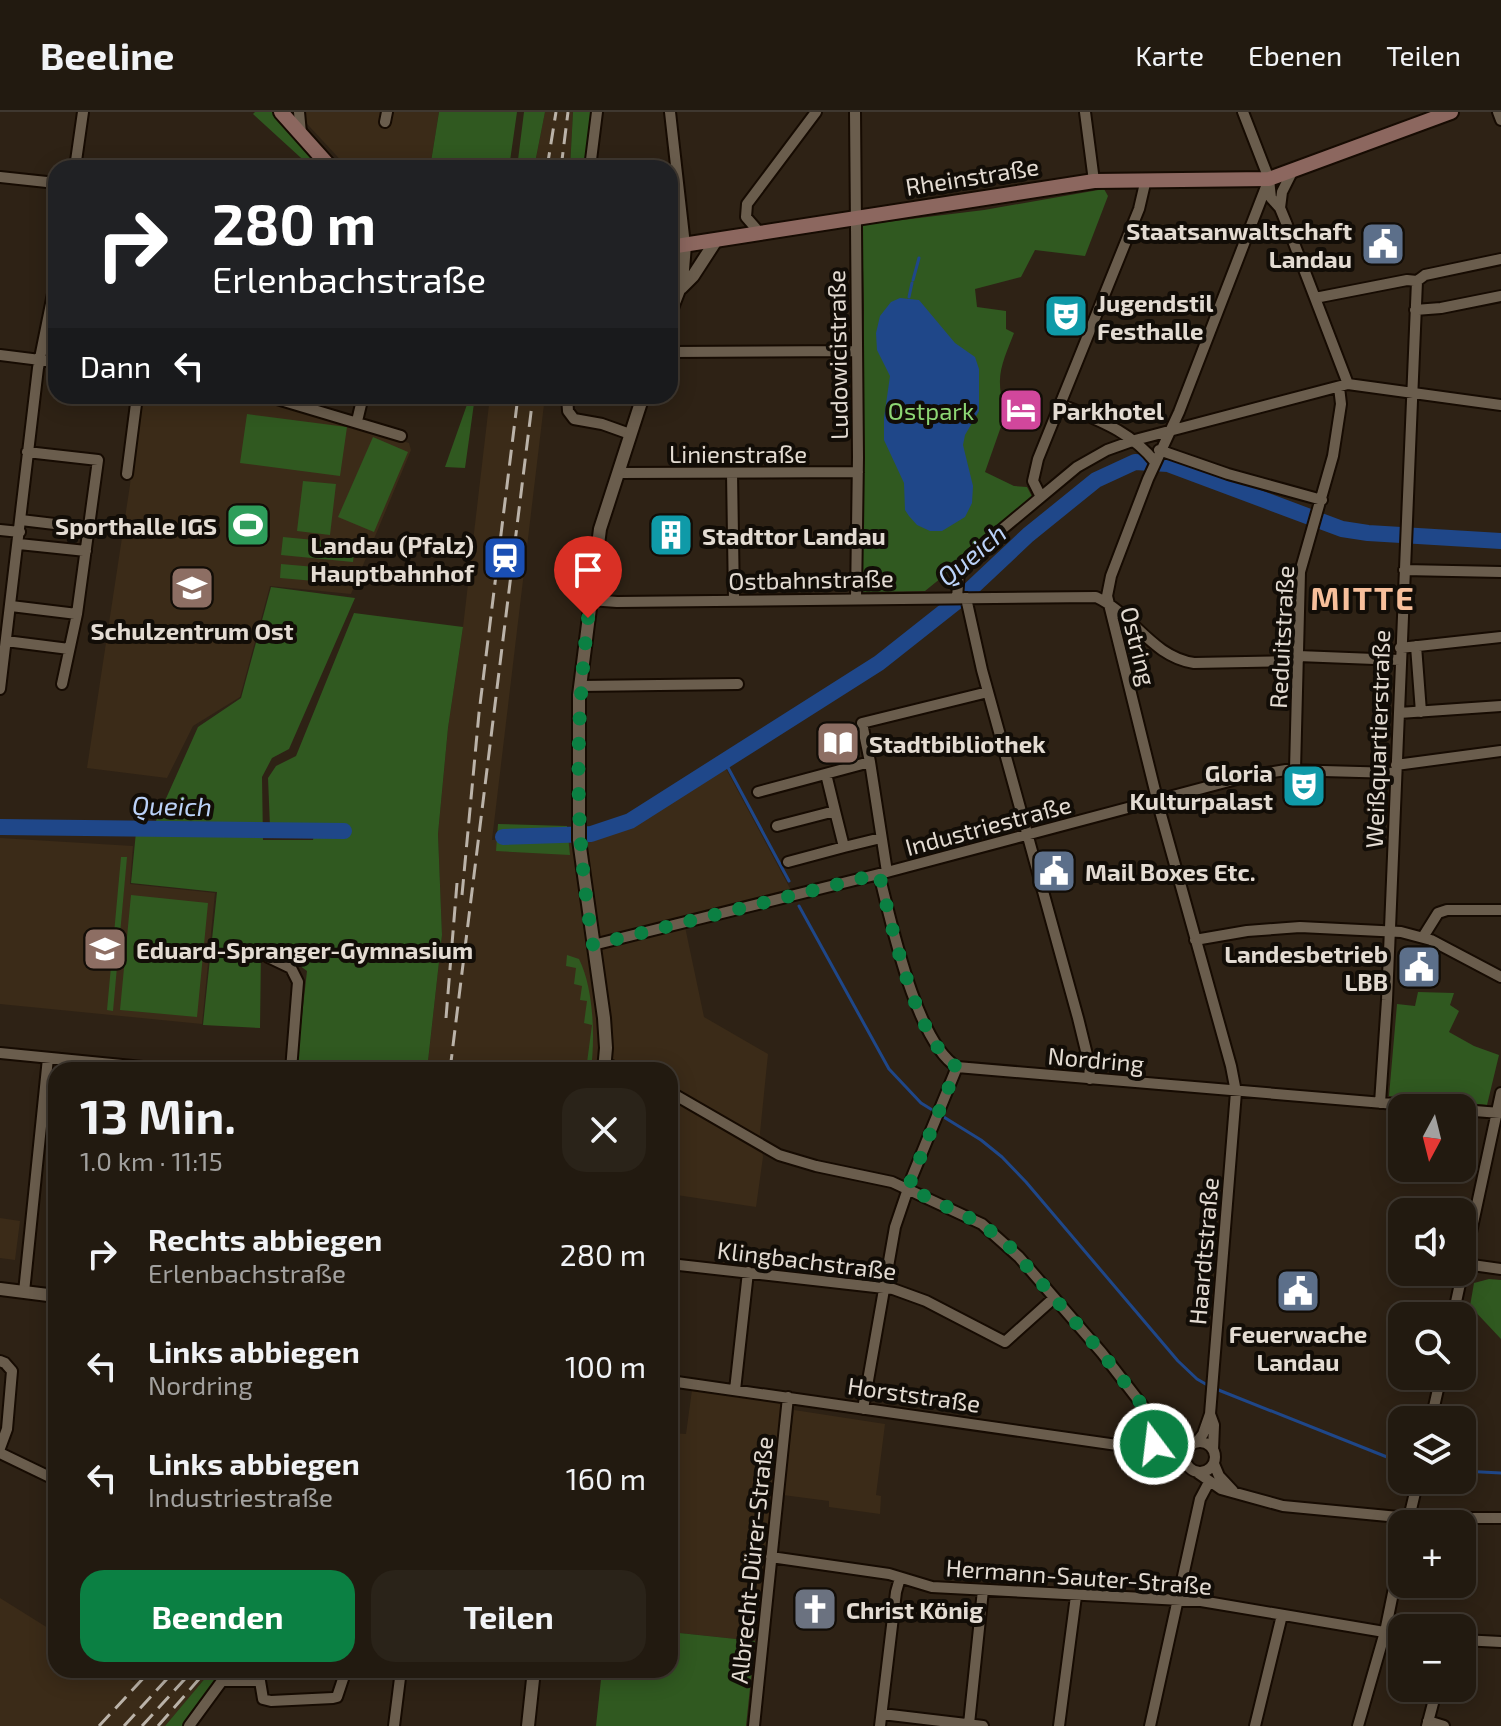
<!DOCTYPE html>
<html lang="de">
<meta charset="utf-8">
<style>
body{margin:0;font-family:"Exo 2",sans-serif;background:#2a2319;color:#f1f3f6;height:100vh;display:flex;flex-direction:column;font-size:30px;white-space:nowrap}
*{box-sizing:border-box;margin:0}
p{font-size:26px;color:#a2a19f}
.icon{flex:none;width:44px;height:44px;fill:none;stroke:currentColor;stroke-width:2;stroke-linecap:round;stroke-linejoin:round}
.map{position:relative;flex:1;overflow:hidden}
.details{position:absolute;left:48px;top:950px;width:630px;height:616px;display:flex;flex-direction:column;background:#221a10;border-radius:24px;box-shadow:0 4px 20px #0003,0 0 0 2px #3f3830}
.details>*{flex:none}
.banner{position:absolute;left:48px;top:48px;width:630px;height:244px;border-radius:24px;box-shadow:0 4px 20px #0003,0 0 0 2px #3f3830;background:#202124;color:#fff;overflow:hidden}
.needle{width:52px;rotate:187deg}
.controls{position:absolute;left:1388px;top:982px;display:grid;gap:16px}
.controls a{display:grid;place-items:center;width:88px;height:88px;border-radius:16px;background:#221a10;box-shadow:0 4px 20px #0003,0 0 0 2px #3f3830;font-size:40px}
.pin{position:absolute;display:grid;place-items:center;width:68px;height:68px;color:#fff;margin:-82px -34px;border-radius:50% 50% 50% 0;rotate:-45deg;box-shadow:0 0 8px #0007}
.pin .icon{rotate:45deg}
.me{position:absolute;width:88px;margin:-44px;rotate:345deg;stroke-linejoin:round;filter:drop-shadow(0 0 6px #0008)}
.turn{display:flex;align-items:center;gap:28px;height:168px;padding:0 32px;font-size:36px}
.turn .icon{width:104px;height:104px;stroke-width:2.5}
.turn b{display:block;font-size:56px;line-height:68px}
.then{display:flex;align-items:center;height:76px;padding:0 32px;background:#0003;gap:16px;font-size:30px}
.round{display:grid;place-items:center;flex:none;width:84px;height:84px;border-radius:24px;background:#2a2319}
.summary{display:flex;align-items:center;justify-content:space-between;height:136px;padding:0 32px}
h1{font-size:48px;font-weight:700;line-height:60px}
.action{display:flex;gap:16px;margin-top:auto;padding:16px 32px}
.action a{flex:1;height:92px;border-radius:24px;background:#0b8043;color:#fff;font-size:32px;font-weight:700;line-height:92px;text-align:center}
.action a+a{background:#2a2319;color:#f1f3f6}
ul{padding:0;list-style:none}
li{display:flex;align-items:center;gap:24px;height:112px;padding:0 32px}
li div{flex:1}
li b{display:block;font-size:30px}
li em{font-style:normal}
header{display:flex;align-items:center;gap:48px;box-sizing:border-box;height:112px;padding:0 40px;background:#221a10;border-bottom:2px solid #3f3830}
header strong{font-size:38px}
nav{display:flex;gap:44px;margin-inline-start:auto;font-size:28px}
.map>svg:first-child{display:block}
.built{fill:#3b2b18}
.green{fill:#305920}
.water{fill:#1f4789}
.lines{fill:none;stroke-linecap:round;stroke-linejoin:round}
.stream{stroke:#1f4789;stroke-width:3}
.river{stroke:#1f4789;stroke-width:16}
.minor-casing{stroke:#160b02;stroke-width:14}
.tertiary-casing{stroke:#160b02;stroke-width:16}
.secondary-casing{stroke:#160b02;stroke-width:18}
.minor{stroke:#6a5d4d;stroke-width:10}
.tertiary{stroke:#6a5d4d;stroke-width:12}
.secondary{stroke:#8c675f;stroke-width:14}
.rail{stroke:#bbb3a9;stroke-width:3;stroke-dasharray:16 8;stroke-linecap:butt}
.route{stroke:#0b8043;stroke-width:14;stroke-dasharray:0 25.2}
.labels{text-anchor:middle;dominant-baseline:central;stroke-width:8;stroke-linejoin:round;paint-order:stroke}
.street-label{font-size:24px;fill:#e3dbd2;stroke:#120d07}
.poi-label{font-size:24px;font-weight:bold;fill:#e3dbd2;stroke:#120d07;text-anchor:start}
.park-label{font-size:24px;fill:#8dd674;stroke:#120d07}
.water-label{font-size:26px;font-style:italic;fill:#bbd2f9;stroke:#120d07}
.district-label{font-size:32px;font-weight:bold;letter-spacing:2px;fill:#f7bf9b;stroke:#120d07}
</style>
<header>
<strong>Beeline</strong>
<nav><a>Karte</a><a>Ebenen</a><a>Teilen</a></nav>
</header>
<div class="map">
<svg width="1501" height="1614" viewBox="0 0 1501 1614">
<rect width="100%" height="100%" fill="#2e2215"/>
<path class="built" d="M296,0h143l-9,56h-82z
M545,0h28l-3,56h-36z
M138,284h117l154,47 2,7 -60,144 -81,-8 -30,111 -47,29 -26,52 -80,-10 43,-283z
M490,284h55l-53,444 99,-5 40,-13 93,-57 69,129 -109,28 20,95 64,37 -8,79 3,24 -7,50 -86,-13v-124h-243l15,-135 -4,-101 10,-106 15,-101z
M0,726l133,8 -3,38 85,9 -13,131 -202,-20z
M0,1106l20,3 -5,39 -15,-2z
M692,1278l92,12 -29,239 -85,-9v-199l16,1z
M794,1298l91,14 -9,71 5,1 -1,18 -51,-7v-6l-46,-6z
M0,1486l56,35v37h58l20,12 11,-12h67l-47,56h-165z"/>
<path class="green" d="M255,0h17l51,56h-11l-59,-54z
M439,0h78l-8,56h-79z
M524,0h21l-11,56h-17z
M573,0h19l-7,56h-15z
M1104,77l4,7 -23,60 -50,-6 -14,27 -46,12 2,18 29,4v18l8,4c-6,16 -15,34 -14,51 0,12 5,22 4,34l-19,54 29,14 13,1 8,15 -110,89 -69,1 8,-282 -2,-85 122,-15z
M470,284h5l-10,72 -20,-1z
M247,302l100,13 -7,49 -100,-13z
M373,325l35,15 -34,80 -36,-15z
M303,369l33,3 -6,51 -33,-4z
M283,425l72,7 -2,18 -72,-7z
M281,452l69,6 -1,14 -69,-6z
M271,475l84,11 -66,151 -17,9 -10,19 1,63h50l2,-12 -45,-1 -2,-49 8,-12 20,-10 58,-143 109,14 -15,101 -10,106 4,101 -15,135h-131l11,-99 -15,-11 -31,-12 -1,80 -57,-3 14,-133 -86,-9 5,-51h15l47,-105 43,-29z
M498,712l69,2 3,29 -74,-4z
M121,745h6l-14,154 -6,-1z
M131,783l77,8 -11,114 -77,-7z
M567,843l12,4c15,30 16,79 12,111h-5l6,-45 -8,-2 3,-22 -7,-1 2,-14 -8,-2 2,-16 -10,-2z
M1418,880l36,1 -4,12 9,6 -10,21 25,14 25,9 -12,50 -98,-9 8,-92 18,2z
M1489,1167l12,1v59l-31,-33 4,-23z
M670,1520l85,9 -9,85h-150l6,-56h68z
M212,1558h17l-37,56h-27z"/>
<path class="water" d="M900,186l19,2 36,43 20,14 4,12v42l-14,24 -2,10 10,41 -1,17 -7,14 -23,14h-12l-13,-6 -8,-9 -4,-6 -1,-27 -20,-43v-22l6,-42 -13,-26 -1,-17 4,-17 11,-14z"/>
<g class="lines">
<path class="stream" d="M913,168l6,-22
M909,185l3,-14
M725,650l64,119
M799,794l90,163 32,34 60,37 21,17 24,25 152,179 19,18 12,7
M1216,1277l186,74
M1462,1359l39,2"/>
<path class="river" d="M0,715l344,4
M503,725l88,-3 39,-13 249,-158 81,-64 68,-64 68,-55 39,-18 33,2 174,65 26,4 133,8"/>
<g class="minor-casing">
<path id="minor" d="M299,0l2,21
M670,0l15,133
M855,0l3,345 -2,142
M1085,0l9,69
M1243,0l26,67 2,19 9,10 7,17 61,159
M1498,0l3,8
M385,10l2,-10
M75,56l8,-56
M590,56l7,-56
M0,65l56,6
M1280,96l2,-16 10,-20
M670,112l10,-14
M759,120l-13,-15 1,-13 69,-92
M1315,186l92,-18 10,1 8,-6 76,-16
M1415,198l26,-2 60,-12
M670,240l186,-1
M0,243l56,7
M267,284l134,40
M567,284l1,15 6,8 28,5 28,10
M1060,292c35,15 70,26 95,58
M357,309l6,-25
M1159,338l69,24 94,26
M27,340l71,8 -21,154 -15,70
M618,361l240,-1
M732,361l2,127
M127,362l10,-78
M1041,385l-8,-16 5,-22 101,-250 7,-30
M21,408l67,8
M0,418l20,2
M19,432l67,7
M1404,458l97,2
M957,486l2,-27 11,-15 107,-89 30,-17 28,-10 213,-56 153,21
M966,486l16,72 96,348 11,45 1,16
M590,488l27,2 479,-5c37,17 56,60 98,66l104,-2
M11,494l66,8
M6,529l63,8
M1416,534l5,66
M1400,536l101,-11
M1298,544l102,4
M580,574l158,-2
M0,577l38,-321 18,-89
M1399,601l102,-7
M870,650l17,110
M1396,653l105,-14
M1295,658l5,-198 33,-116 8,-52 -2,-17
M758,680l112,-30 -8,-39 126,-31
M777,714l58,-15 -9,-37
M844,735l37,-9
M788,750l56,-15 -9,-36
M879,762c12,47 37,168 78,193l486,41
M1423,825l15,-24 9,-3h54
M1195,828l52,-9 53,-4 101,5 30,8 70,37
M593,833l294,-73 361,-96 38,-6 110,3
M268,845l23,11 7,14 -7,88
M0,941l173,17
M605,952l18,6
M670,980l109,63 37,11 76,16 90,42 37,33 83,96 47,61 6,11 -3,25
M1380,991l7,-103 30,-719
M1462,998l38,3
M670,1152l223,25 33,12 79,41 49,-44
M1465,1152l36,5
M24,1180l24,-234
M1453,1204l48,-223
M0,1249l5,2 7,8 -5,58 -7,19
M670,1269l482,69 36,-3
M735,1278l13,-118
M863,1297l32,-182 17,-50 45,-110
M1210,1302l4,11 -1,25
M1431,1308l10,-44
M1185 1345a15 15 0 1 1 30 0a15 15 0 1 1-30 0Z
M1197,1330l6,-8 7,-20 26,-322 -5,-26 -71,-255 -53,-215 4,-20 37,-97 31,-67 90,-233
M1154,1339l32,13
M0,1341l56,27
M1214,1352l5,12 14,15
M1198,1361l23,16 62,17 126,12h92
M1408,1410l10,-42
M771,1445l118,17 43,13 269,14 201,34
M1462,1528l39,2
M223,1569h37l3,18 8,2 62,-3 4,-1 9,-27
M882,1602l101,12
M1428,1609l16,5
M969,1612l14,-134
M189,1614l41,-56
M394,1614l7,-56
M754,1614l34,-329
M880,1614l16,-134 4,-14
M1059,1614l17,-130
M1150,1614l50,-227 9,-17
M1255,1614l27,-111
M1358,1614l27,-94 17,-83
M1427,1614l10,-38"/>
</g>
<g class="tertiary-casing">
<path id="tertiary" d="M670,151l10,22
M681,176l12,-12 24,-37
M670,201l12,-31 3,-37
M604,958l2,-22 -2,-30 -25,-178v-145l21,-166 43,-133
M0,1177l56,7
M528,1614l6,-56"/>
</g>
<g class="secondary-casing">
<path id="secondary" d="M281,0l50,56
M670,135l424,-66 175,-2 182,-67"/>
</g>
<use href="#minor" class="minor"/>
<use href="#tertiary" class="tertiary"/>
<use href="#secondary" class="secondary"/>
<path class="rail" d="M547,56l9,-56
M561,56l7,-56
M462,783l17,-182 39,-317
M446,906l11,-135
M450,958l83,-674
M99,1614l52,-56
M124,1614l51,-56
M142,1614l51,-56
M158,1614l49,-56"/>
</g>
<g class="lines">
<path class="route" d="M588,506c-13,113 -14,214 5,327l286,-71c12,48 36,167 78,193l-49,121 74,36 29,24 91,105 47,61 6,11 -1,19"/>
</g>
<defs>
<g id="civic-square" transform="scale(2.3)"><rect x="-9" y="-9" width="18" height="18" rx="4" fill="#5c6f8a" stroke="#120d07"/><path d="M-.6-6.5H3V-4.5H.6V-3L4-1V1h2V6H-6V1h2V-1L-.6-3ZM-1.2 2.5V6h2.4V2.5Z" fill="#fff"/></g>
<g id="theatre-square" transform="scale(2.3)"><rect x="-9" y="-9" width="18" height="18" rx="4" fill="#0f9aa8" stroke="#120d07"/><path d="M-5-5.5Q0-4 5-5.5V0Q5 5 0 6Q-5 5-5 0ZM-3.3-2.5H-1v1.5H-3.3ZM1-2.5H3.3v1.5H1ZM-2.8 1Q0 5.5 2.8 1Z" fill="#fff"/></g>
<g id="hotel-square" transform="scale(2.3)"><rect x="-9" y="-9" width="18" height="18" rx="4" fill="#d1479c" stroke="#120d07"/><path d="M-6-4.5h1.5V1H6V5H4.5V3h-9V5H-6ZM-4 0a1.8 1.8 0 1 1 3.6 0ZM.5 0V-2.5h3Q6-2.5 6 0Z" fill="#fff"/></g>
<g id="stadium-square" transform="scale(2.3)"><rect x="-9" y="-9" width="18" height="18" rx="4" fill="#2e9e5b" stroke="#120d07"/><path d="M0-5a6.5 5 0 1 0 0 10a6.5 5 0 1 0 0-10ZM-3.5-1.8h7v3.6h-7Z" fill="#fff"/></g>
<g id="building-square" transform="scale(2.3)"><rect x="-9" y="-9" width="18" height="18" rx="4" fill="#0f9aa8" stroke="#120d07"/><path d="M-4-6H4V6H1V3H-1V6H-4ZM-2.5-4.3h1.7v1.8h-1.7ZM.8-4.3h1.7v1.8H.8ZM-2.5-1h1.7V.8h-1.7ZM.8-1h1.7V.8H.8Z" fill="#fff"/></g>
<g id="station-square" transform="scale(2.3)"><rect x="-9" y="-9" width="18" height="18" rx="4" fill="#1a4fb4" stroke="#120d07"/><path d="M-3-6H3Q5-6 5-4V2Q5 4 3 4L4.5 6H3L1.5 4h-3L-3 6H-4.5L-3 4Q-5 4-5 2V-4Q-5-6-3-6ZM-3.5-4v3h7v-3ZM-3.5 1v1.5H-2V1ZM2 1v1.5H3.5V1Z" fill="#fff"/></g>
<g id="school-square" transform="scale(2.3)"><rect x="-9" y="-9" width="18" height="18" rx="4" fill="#8d6e63" stroke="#120d07"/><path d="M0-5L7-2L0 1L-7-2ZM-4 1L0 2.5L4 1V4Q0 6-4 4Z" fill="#fff"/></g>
<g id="library-square" transform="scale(2.3)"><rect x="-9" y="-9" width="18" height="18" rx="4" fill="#8d6e63" stroke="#120d07"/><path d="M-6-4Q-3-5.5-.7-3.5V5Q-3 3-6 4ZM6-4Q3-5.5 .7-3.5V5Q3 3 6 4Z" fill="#fff"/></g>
<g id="church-square" transform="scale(2.3)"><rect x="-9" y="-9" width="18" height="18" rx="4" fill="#6b7280" stroke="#120d07"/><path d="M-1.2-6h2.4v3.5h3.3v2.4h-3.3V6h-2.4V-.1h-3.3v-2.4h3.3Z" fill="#fff"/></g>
</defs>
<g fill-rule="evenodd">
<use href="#civic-square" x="1383" y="132"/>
<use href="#theatre-square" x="1066" y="204"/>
<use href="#hotel-square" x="1021" y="298"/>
<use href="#stadium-square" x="248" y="413"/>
<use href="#building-square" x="671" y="423"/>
<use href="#station-square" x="505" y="446"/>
<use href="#school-square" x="192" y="476"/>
<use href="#library-square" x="838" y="631"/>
<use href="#theatre-square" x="1304" y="674"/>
<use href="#civic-square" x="1054" y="759"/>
<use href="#school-square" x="105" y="837"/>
<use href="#civic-square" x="1419" y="855"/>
<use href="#civic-square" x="1298" y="1179"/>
<use href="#church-square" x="815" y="1497"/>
</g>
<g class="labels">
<g class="street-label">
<text transform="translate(972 64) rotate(-9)">Rheinstraße</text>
<text transform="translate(837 243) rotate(-91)">Ludowicistraße</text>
<text x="738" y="341">Linienstraße</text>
<text transform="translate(811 467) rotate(-1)">Ostbahnstraße</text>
<text transform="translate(1281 525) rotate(-87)">Reduitstraße</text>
<text transform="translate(1139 534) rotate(76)">Ostring</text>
<text transform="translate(1377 627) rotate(-88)">Weißquartierstraße</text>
<text transform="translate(988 713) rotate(-15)">Industriestraße</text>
<text transform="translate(1096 947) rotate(5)">Nordring</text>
<text transform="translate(1203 1139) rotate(-85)">Haardtstraße</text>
<text transform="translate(807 1148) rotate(7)">Klingbachstraße</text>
<text transform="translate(914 1282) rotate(8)">Horststraße</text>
<text transform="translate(751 1448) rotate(-84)">Albrecht-Dürer-Straße</text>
<text transform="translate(1079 1464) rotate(4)">Hermann-Sauter-Straße</text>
</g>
<g class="poi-label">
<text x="1352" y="118" text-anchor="end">Staatsanwaltschaft<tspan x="1352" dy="28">Landau</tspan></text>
<text x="1097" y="190">Jugendstil<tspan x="1097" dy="28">Festhalle</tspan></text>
<text x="1052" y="298">Parkhotel</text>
<text x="217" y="413" text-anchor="end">Sporthalle IGS</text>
<text x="702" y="423">Stadttor Landau</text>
<text x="474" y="432" text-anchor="end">Landau (Pfalz)<tspan x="474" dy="28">Hauptbahnhof</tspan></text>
<text x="192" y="518" text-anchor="middle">Schulzentrum Ost</text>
<text x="869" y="631">Stadtbibliothek</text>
<text x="1273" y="660" text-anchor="end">Gloria<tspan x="1273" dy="28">Kulturpalast</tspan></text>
<text x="1085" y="759">Mail Boxes Etc.</text>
<text x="136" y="837">Eduard-Spranger-Gymnasium</text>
<text x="1388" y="841" text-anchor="end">Landesbetrieb<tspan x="1388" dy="28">LBB</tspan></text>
<text x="1298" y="1221" text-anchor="middle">Feuerwache<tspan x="1298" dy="28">Landau</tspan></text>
<text x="846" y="1497">Christ König</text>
</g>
<g class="park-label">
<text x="931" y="298">Ostpark</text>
</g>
<g class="water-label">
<text transform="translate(971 442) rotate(-40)">Queich</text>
<text transform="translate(172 693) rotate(1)">Queich</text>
</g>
<g class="district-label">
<text x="1363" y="485">MITTE</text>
</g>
</g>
</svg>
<div class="controls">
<a><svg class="needle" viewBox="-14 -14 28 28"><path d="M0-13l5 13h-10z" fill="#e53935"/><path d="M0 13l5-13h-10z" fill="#a2a19f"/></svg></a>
<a><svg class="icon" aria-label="sound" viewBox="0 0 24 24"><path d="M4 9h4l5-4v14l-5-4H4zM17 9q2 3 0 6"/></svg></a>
<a><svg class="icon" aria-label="search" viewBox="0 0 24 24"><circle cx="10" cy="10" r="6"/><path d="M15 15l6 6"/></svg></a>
<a><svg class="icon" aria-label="layers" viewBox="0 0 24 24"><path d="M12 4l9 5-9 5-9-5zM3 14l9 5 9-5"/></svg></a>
<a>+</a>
<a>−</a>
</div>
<div class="pin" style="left:588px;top:506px;background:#d93025"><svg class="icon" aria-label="arrive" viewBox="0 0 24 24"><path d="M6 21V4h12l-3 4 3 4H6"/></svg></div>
<svg class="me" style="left:1154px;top:1332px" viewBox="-20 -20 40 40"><circle r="17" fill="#0b8043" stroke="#fff" stroke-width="3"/><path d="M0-11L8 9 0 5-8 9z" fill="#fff"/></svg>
<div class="banner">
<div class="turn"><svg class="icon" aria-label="right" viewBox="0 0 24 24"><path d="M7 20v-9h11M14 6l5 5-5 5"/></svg><div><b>280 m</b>Erlenbachstraße</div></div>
<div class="then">Dann<svg class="icon" aria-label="left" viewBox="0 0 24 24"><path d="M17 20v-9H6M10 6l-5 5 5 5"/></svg></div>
</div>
<section class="details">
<div class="summary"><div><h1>13 Min.</h1><p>1.0 km · 11:15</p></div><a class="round"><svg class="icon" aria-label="close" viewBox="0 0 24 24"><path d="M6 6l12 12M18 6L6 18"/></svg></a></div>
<ul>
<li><svg class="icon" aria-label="right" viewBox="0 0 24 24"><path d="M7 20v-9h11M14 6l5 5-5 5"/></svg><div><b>Rechts abbiegen</b><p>Erlenbachstraße</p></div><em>280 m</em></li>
<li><svg class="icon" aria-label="left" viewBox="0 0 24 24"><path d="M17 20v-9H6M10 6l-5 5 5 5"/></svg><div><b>Links abbiegen</b><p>Nordring</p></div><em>100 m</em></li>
<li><svg class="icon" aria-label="left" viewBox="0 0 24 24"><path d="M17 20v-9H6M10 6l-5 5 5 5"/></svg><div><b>Links abbiegen</b><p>Industriestraße</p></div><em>160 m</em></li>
</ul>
<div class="action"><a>Beenden</a><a>Teilen</a></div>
</section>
</div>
